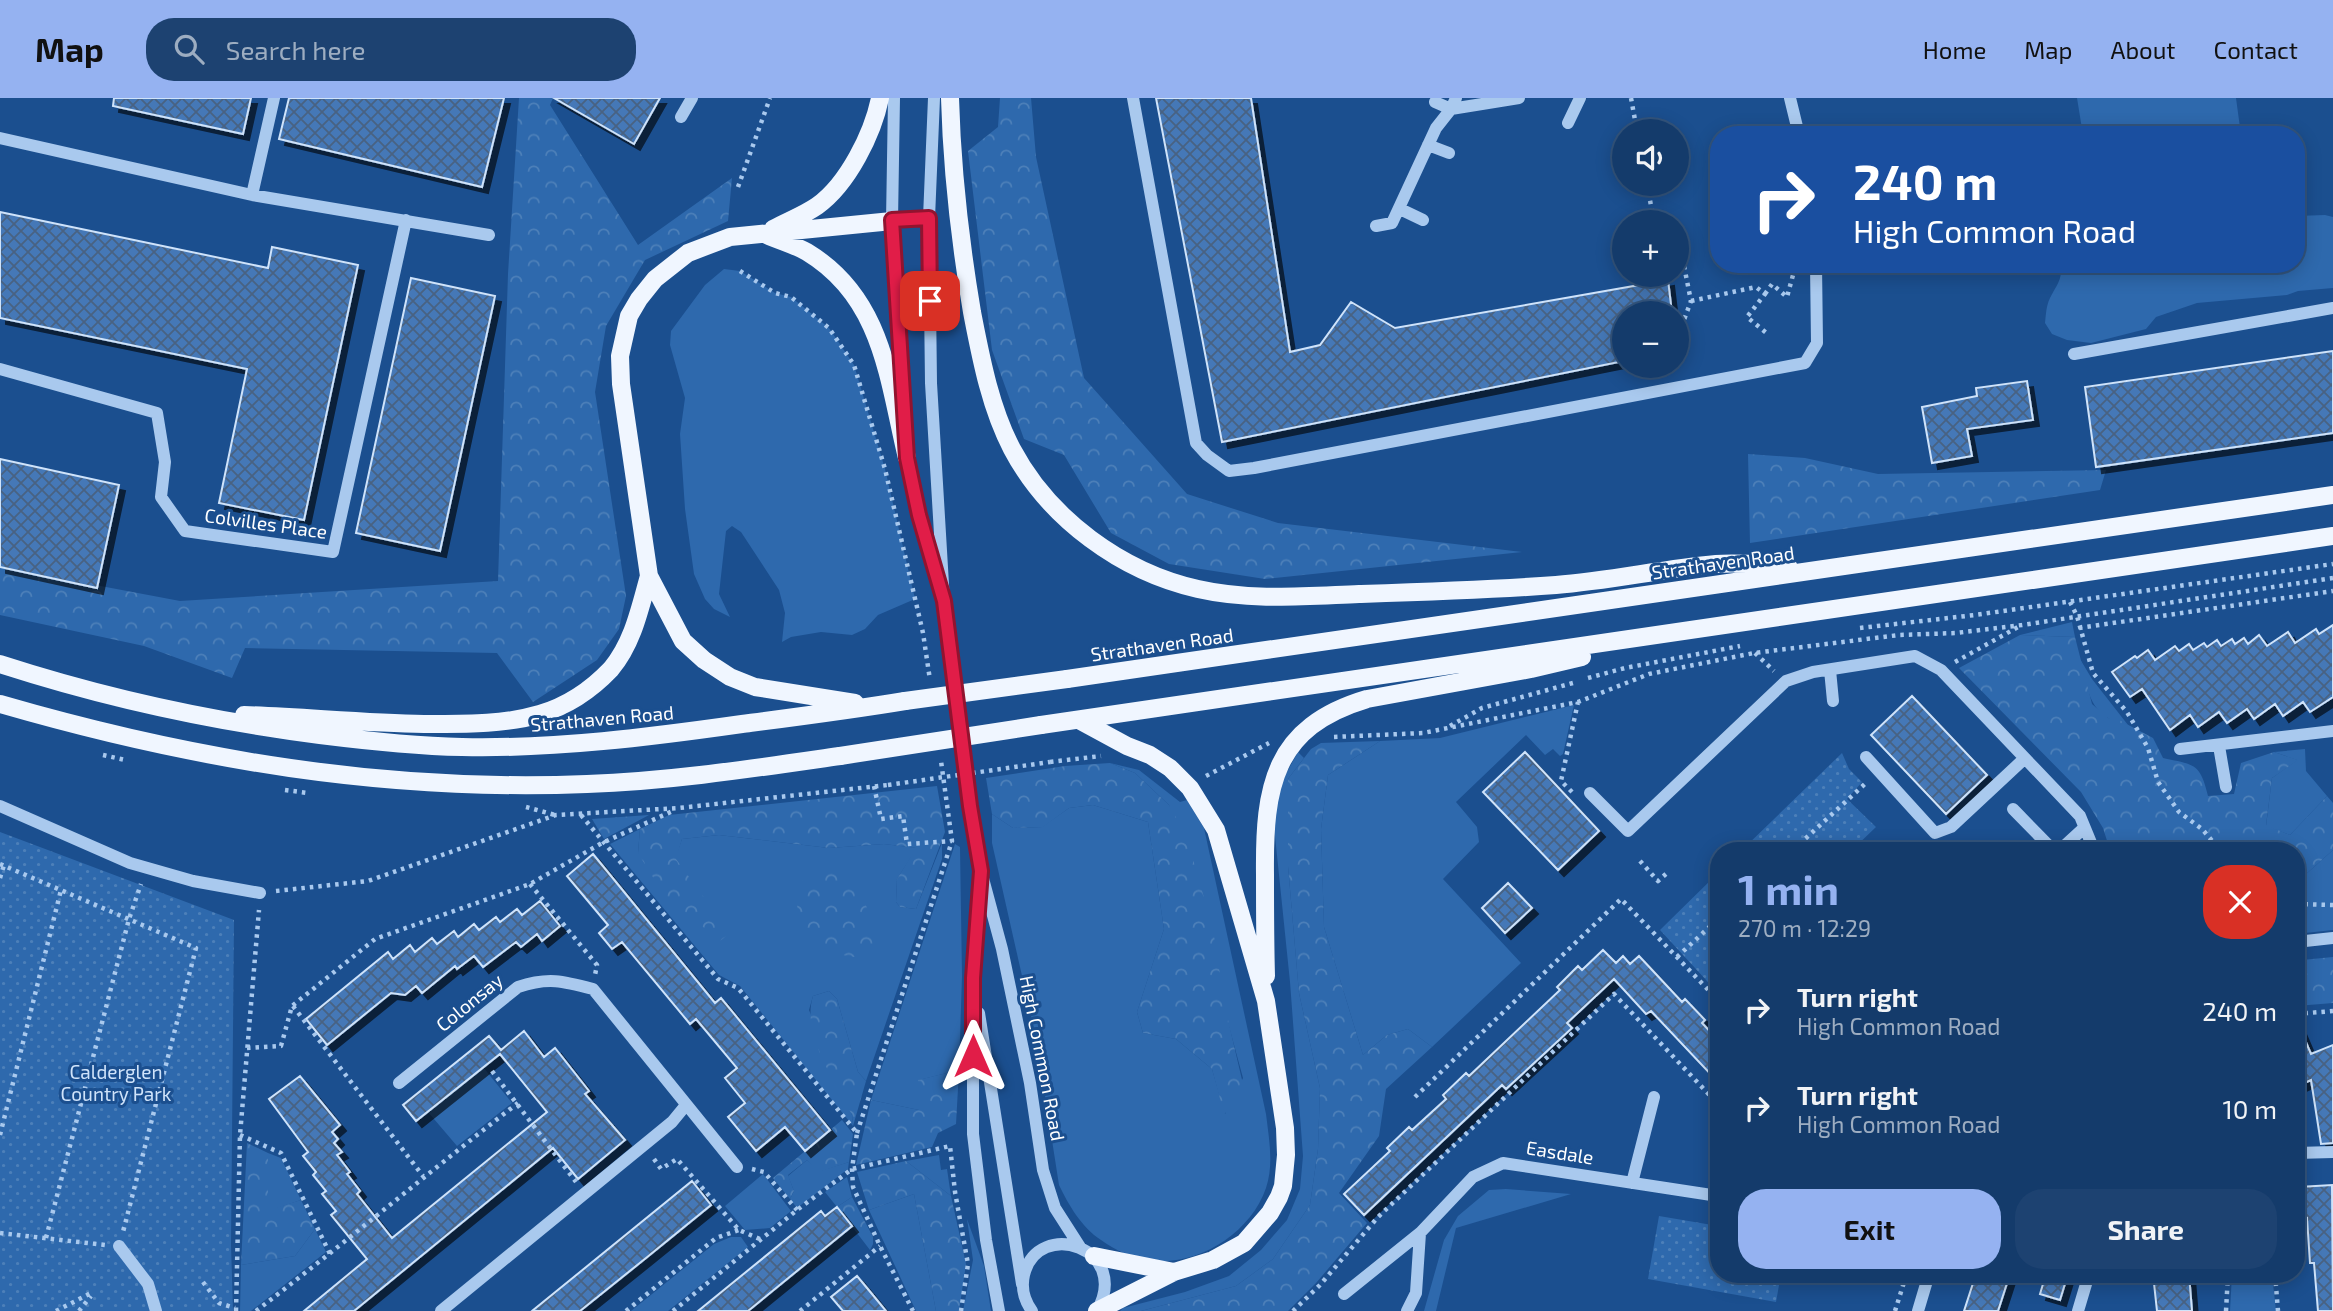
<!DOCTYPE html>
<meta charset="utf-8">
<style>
body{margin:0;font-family:"Exo 2",sans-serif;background:#1d4271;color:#f1f3f6;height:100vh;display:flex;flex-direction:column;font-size:26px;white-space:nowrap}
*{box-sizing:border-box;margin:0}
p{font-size:23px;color:#9dadc1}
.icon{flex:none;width:38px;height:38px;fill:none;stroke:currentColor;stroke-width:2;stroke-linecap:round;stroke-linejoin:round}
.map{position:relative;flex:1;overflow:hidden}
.panel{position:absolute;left:1710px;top:744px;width:595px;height:441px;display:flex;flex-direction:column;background:#143b6b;border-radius:28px;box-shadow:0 4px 18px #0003,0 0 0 2px #33557e}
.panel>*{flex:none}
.banner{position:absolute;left:1710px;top:28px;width:595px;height:147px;border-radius:28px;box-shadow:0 4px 18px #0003,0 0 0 2px #33557e;background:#1a4fa0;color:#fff;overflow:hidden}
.fabs{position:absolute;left:1612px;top:21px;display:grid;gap:14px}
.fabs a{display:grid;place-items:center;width:77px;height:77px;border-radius:50%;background:#143b6b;box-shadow:0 4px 18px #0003,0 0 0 2px #33557e;font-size:35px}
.pin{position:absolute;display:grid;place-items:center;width:60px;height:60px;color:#fff;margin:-30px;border-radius:14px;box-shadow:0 4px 10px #0006}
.me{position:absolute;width:77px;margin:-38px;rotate:0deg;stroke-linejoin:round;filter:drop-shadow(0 0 5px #0008)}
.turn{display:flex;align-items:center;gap:24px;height:147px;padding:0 28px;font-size:32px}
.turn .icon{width:91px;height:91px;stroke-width:2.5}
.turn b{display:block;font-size:49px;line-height:60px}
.round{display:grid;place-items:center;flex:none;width:74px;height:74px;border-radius:28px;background:#1d4271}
.headline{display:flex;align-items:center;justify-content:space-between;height:119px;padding:0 28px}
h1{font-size:42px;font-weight:700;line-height:52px;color:#95b2f1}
.button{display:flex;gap:14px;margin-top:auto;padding:14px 28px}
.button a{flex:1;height:80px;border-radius:28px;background:#95b2f1;color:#111;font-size:28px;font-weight:700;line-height:80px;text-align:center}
.button a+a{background:#1d4271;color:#f1f3f6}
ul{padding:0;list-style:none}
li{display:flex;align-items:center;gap:21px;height:98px;padding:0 28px}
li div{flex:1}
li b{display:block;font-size:26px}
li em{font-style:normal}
header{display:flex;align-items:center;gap:42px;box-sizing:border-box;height:98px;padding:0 35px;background:#95b2f1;color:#111}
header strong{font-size:33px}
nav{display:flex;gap:38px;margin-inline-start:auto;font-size:24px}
.search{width:490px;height:63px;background:#1d4271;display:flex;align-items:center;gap:18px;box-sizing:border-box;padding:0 24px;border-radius:28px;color:#9dadc1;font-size:26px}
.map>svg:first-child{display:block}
.grass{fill:#2e69ad}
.forest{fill:url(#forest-crowns)}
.park{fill:url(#park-dots)}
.building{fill:url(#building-cross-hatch);stroke:#cfe3fa;stroke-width:2;filter:url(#shadow)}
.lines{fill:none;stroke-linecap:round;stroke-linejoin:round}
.path{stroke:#a9c9ee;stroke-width:4.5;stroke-dasharray:3.5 5;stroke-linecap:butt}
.minor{stroke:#a9c9ee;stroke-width:12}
.major{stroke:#f0f6ff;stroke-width:18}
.path-bridge{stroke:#a9c9ee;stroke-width:4.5;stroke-dasharray:3.5 5;stroke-linecap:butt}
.major-bridge{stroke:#f0f6ff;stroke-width:18}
.route-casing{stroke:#92132f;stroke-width:18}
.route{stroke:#e11d48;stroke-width:12}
.labels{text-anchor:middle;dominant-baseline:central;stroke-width:6;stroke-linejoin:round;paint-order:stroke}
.street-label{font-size:19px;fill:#fff;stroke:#1b4f8f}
.park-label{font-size:19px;fill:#cfe3fa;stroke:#1b4f8f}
</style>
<header>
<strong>Map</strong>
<div class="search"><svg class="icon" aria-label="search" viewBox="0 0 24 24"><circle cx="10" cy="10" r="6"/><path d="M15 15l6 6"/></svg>Search here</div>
<nav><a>Home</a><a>Map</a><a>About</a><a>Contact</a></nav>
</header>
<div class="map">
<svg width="2333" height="1213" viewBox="0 0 2333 1213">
<defs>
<pattern id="forest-crowns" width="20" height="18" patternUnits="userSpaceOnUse" patternTransform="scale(1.75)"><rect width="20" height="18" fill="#2e69ad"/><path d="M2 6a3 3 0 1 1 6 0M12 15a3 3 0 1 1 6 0" fill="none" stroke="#4d80b9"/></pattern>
<pattern id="park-dots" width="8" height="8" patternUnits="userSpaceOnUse" patternTransform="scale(1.75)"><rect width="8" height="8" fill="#2e69ad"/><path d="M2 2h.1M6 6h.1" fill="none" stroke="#4d80b9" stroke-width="1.8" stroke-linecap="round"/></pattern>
<pattern id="building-cross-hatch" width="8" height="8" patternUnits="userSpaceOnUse" patternTransform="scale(1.75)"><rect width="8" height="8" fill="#4478b7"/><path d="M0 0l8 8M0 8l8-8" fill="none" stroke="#486282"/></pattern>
<filter id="shadow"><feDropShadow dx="6" dy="6" stdDeviation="0" flood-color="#0009"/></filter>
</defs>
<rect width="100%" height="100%" fill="#1b4f8f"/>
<path class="grass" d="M2077,0h159l5,37h-158z
M2325,117l8,2v71l-35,3 -11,4 -90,8 -41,14 -10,12 -55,14 -24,-3 -15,-6 -7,-11c1,-8 1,-17 5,-25 5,-11 15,-21 9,-34h237v-48z
M724,171l16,2 35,22 16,4 38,31 25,37 31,104 30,130 -37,16 -13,14 -13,6 -31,-3 -30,5 -9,5 3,-29 -6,-23 -38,-58 -9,-6 -6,5 -7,63 11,23 -16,-8 -9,-10 -11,-25 -9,-65 -5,-75 5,-36 -15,-53 1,-14 34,-46z
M2072,524l3,15 -55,-2z
M2080,561l12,20 36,46c-7,-4 -16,-4 -22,-8 -19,-13 -20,-37 -26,-58z
M1574,607l-11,49 -3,2 -7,-7 -8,6 -19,-20 -70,67 21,25 2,15 -36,37 78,84 -89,84 -24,-18 -21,6 -24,20 -39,-128 -3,-98 7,-54 52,-34 60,-3z
M2305,651l1,22 21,25 -37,39 -24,-9 6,-48 25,-18 -23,-8z
M1298,654l6,6 -16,21v87l11,127 21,95 -2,61 -8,56 -37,54 -37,27 -95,25h-21l3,-3 62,-16 44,-16 32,-26 26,-30 13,-31 3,-33 -13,-174 -15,-146 -1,-27 9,-30z
M1110,665l29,7 41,32 7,-2 17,28 62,286c3,25 8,50 0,74 -15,44 -65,76 -110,73 -20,-1 -40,-10 -55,-21 -19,-12 -33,-36 -42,-55l-23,-147 -44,-195v-29l21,14 29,-1 27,-19 24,-3 55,17 16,107 -27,83 6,21 33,6 36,30 13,45 18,-36 -74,-273 -34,-32z
M640,731l-2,24 37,6 7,-20 37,-4 110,13 55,-4 33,4 -20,31 -1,23 4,5 16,2 26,-66v16l-76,222 -8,-9 -21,-73 -8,-8 -16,5 -4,14 43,105 1,11 -113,-140 -21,-11 -109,-131z
M955,746l5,3 2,129 -3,94 -40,10v30l-48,-10z
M2333,752v80l-37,4v-51z
M483,969l29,36 -55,43 -29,-34z
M268,1055l13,5 20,42 -33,11z
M939,1057l2,15 6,-1 4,27 -45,-35z
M807,1062l13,11 29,-9 -1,7 -51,39 -7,-9 4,-8 -6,-15z
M763,1076l28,37 -21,17 -25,2 -20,-24z
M847,1079l5,20 -15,10 -12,-15z
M1506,1091l65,5 -115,34 -20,83h-12l20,-71 14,-24 31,-26z
M914,1096l22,117h-20l-47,-101z
M967,1121l17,47 7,45h-28l10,-51z
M315,1131l11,23 -75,59h-11l1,-46 54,-9z
M731,1139h10l7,10 -80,64h-37l83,-67z
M2232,1176h40l4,37h-46z"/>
<path class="forest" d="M519,0h34l-3,7 88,140 94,-67 -4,43 -83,39 -39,66 -11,66 31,204 -7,33 -22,31 -64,42 -36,-49 -252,-5 -13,30 -88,-32 -144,-31v-48l180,34 318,-20 10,-307z
M1000,0h31l5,59 48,221 103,116 91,29 244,29 -257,27 -96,-15 -58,-31 -47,-78 -40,-16 -32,-89 -24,-199 30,-24z
M1748,356l57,4 73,16 228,-4 -6,20 -350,53z
M2020,537l55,2 17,67 16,14 11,2 34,18 10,20c32,7 37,5 45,38l26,-2 7,-31 33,-11 24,8 -26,18 -6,47 24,10 37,-39 6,7v47l-37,33v-33h-186l-7,-22 -22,-36 -122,-124z
M1380,643l-52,34 -7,54 3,98 39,128 24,-20 21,-6 24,18 -46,42 -7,47 -40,57 28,30 -51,60 -28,28h-147l95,-25 37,-27 37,-54 8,-56 2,-61 -21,-95 -11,-127v-87l23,-30 10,-6z
M1110,665l25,10 34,32 17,30 27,94 12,78 21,90 -22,17 -12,-45 -36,-30 -33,-6 -6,-21 27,-83 -16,-107 -55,-17 -24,3 -26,19 -30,1 -21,-14 -6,-36 79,-12z
M937,688l8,46 -29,77 -16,-2 -4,-5 1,-23 19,-31 -32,-4 -55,4 -110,-13 -37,4 -6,20 54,74 -10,8 -56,-46 -26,-42 2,-24 29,-14z
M649,717l-45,24 -12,-20z
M832,767c19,9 34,36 40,56 3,8 1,20 1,29l-9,8c-19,-1 -48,-8 -60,-25 -4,-6 -4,-15 -6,-22 -6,-29 8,-38 34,-46z
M2333,859v46l-37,3v-43l6,-3z
M829,893l8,8 21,73 8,9 -13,45 -1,-11c-17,-35 -51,-80 -39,-119z
M959,972l-3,54 -18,9 -6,14 -76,18 15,-65 48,10 -1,-30z
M842,1022l11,14 -4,28 -30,10 -12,-12 -19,15 6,16 -4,8 -17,-21z
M247,1045l21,10v57l33,-10 14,29 -20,27 -54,9z
M906,1063l45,35 15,68 -7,47h-23l-22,-117 -45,16 -12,-38z
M852,1099l21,40v7l-3,6 -33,-43z"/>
<path class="park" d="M1842,655l7,16 13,13 -15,17 29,28 -24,23h-110z
M0,734l234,88 -3,325 2,66h-233z
M1718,775v120l-58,-63z
M1659,1118l59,10v48h63l-5,28 -128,-23z"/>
<path class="building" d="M114,0h137l-8,36 -130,-28z
M289,0h215l-22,89 -203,-48z
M554,0h106l-26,46z
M1156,0h95l39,254 30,-7 31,-43 44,26 273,-48 4,33h-48v48l-402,81z
M0,114l268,56 4,-21 86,18 -54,255 -85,-17 28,-134 -247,-51z
M411,180l84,18 -55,255 -84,-18z
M2333,253v82l-237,34 -11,-80z
M2027,283l6,39 -66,9 5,27 -40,7 -10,-56 55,-11 -1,-8z
M0,361l119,26 -22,103 -97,-21z
M2333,527v72l-23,15 -7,-10 -20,14 -8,-12 -21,15 -7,-10 -20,14 -8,-11 -21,15 -8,-12 -20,15 -28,-41 -12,8 -18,-25 23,-16 2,2 11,-8 7,10 20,-14 4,5 10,-7 4,6 11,-7 3,4 10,-7 4,6 11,-7 3,5 9,-6 4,6 11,-9 8,11 21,-14 7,11 21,-14 3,5z
M1912,598l75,79 -41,39 -75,-79z
M1525,654l74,79 -41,39 -75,-78z
M593,756l122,149 6,-5 109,132 -25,21 -20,-24 -29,24 -28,-34 17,-14 -20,-25 12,-10 -41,-49 -6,5 -68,-82 -10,7 -13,-16 9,-8 -41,-49z
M1508,785l24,25 -27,25 -23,-25z
M540,803l20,25 -18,15 -5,-7 -16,13 -5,-5 -33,25 -9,-11 -17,13 -2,-3 -33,27 -6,-7 -11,9 -14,-2 -64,52 -21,-26 82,-67 5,7 17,-14 5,7 17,-14 5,6 17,-13 4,6 16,-13 5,6 17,-13 4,5 17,-13 5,6z
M1603,852l13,13 7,-7 7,8 9,-8 43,46 3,-3 20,21 -3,3 16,17v42l-67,-71 -5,3 -32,-35 -47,44 5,5 -66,61 -4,-4 -138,130 -20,-21 46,-43 -3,-3 22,-21 3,3 34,-31 -3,-4 23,-22 3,3 91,-86 -3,-3 21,-21 4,4z
M2296,921l15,35 22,-9v98l-12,1 -10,-64 -15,7z
M524,933l20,26 11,-9 34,43 -4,3 40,46 -47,39 -25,-31 -199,163h-50l63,-52 -36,-44 5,-4 -14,-17 4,-3 -13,-16 3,-3 -13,-16 5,-4 -39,-53 31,-23 40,49 -8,7 6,7 -4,4 8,9 -5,3 13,17 -3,2 13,17 -3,3 35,44 155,-126 -47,-58 -84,67 -13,-16 86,-69 12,14z
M692,1083l19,24 -65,53 -66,53h-48z
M2332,1087l1,126h-15l-4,-48h-4l-3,-45 -6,1 -2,-32z
M837,1109l15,19 -104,85h-50l123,-100 4,5z
M1976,1176h34l-12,37h-34z
M2046,1176h22l-8,26 -20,-6z
M2153,1176h36l3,37h-35z
M857,1178l15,18 14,17h-43l-12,-14z"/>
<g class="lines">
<path class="path" d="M1631,0l6,33
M1647,86l7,38
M738,89l32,-89
M1676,170l8,-2 7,35 -10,27
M740,173l35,22 16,4 38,31 25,37 31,104 38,164 7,47
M1765,196l7,-10 15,13 6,-22 -3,-11
M1691,203l65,-14 9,7 -18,23 22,18
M2070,504l7,14 16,57 34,39 21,36 10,34 21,30 23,17 18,21
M1860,530l115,-13 358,-51
M2079,530l254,-37
M1755,555l19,18
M1955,564l63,-35
M1588,580l37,-10 115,-22
M1450,628l32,-18 91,-25
M1334,639l89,-4 155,-31 71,-28 105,-21 145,-18 57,-2 66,-8 311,-47
M103,657l22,5
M1050,664l51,-6
M1206,678l63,-33
M874,688l7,33 22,-3 4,28 45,-3
M285,692l23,3
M1572,694l-11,-11 17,-79
M526,709l29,8
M581,717l137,164 20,9 119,145 -5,36 1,18 27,59 33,65
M1793,752l74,-68
M1640,763l18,20 9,-8
M0,766l196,84 -73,284
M0,780l4,-13
M530,786l67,81 -2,10
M276,793l92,-10 188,-66 123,-7 209,-23
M2296,806l37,1
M1677,859l41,-38
M293,908l130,170
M2296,916l37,-3
M247,950l34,-2 11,-40 83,-67 155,-55 72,-41 73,-33
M492,973l84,111
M1415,999l206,-198 97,101
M857,1035l95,-292 -11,-80
M0,1037l61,-245
M240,1037l41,18 49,101
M654,1061l7,10 16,-10 62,71 23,10
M752,1071l12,3 33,38
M0,1135l105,12
M46,1140l83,-319 12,-35
M2275,1176l3,37
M203,1184l16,21 16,5
M56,1213l37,-19
M79,1213l12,-15
M236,1213l4,-176 19,-225
M256,1213c89,-68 174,-140 262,-208
M626,1213l90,-73 23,-8
M673,1213l124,-101 55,-41 98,-23 5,46 13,72 -7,47
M800,1213l80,-65
M1293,1213l27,-26 58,-68 236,-223 104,110
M1895,1213l11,-35
M2226,1213l2,-37"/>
<path class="minor" d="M894,0l-2,123 12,195
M934,0l-5,120 2,165 13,218 26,205 11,65 21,78 28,134 13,87 12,38 25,39
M1133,0l63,345 11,12 22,16 25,-3 551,-105 12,-20 -1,-79
M1790,0l9,37
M1435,4l16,7
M1451,11l68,-11
M681,19l11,-19
M1568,25l12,-25
M0,40l252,57 237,40
M1428,47l21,8
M252,97l22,-97
M1400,111l23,11
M892,123l37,-3
M1376,128l16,-3 44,-95 15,-19 5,-11
M2074,256l259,-46
M0,271l157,44 8,49 -4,35 24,34 148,21 73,-332
M906,353l13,64 19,65
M1830,572l3,31
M2219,648l7,41
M2180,651l153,-18
M1866,659l69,76 16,-6 74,-69
M1590,695l38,38 158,-150 27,-9 102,-16 26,14 139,146 14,34
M0,708l130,57 63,18 67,12
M2013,711l40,41
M2060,752l24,-22
M980,784l-7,96v156l13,106 13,71
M2296,844l37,-4
M979,915l43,271
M399,985l119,-96c30,-10 45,-6 75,2l144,178
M2296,1055l37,-1
M1632,1085l22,-86
M119,1148l29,38 8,27
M1344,1196l76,-61 53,-56 30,-14 215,33
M441,1213l231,-189 14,-17
M1032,1213c-8,-11 -11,-23 -8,-36 14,-58 108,-27 73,36
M1407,1213l9,-18 4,-60
M1918,1213l11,-37
M2078,1213l11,-37"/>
<path class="major" d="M950,0c2,72 10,143 22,214 9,46 18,95 40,137 37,70 110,123 186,140 52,12 108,7 161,5 65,-2 131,-4 197,-9 53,-4 106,-16 160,-21 23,-2 48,1 72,2
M773,131c15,-8 31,-14 44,-23 31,-22 56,-73 63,-108
M767,137c13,6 28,10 40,17 76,46 81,127 100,206
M0,566c105,34 211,57 320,71 48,6 94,11 142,12 94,2 188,-10 280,-23 54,-7 109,-14 163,-23
M1067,581l1266,-184
M855,605l-100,-16 -25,-10 -26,-17 -21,-19 -34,-65 -28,-192 -1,-28 9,-40 10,-17 16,-20 33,-26 42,-16 162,-16
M0,606c193,56 385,88 587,80 85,-3 169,-16 253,-28
M244,617c60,2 120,8 180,9 39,0 79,1 116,-10 27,-8 52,-25 71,-45 22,-26 29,-61 38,-93
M1079,622l48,26 23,9 20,13 20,20 26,42 50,171 19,127 1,27 -3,31 -4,11 -9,16 -26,30 -31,17 -39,12 -77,39
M1041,627l1292,-189
M1266,878c-1,-34 -1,-68 -1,-102 -1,-87 8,-147 102,-175l164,-30 51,-12
M1094,1158l80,16"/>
<path class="path-bridge" d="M888,687l162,-23"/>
<path class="major-bridge" d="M905,603l162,-22
M840,658l201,-31"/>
</g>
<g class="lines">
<g class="route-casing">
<path id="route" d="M930,203l-1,-83 -37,2 15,238 12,57 25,86 26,205 11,65 -8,107v78"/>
</g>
<use href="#route" class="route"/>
</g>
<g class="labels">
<g class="street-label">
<text transform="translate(266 425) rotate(8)">Colvilles Place</text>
<text transform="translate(1723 464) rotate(-8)">Strathaven Road</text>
<text transform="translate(1162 546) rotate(-8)">Strathaven Road</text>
<text transform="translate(602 620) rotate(-5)">Strathaven Road</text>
<text transform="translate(469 904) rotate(-39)">Colonsay</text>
<text transform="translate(1043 960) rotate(79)">High Common Road</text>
<text transform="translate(1560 1054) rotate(9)">Easdale</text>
</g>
<g class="park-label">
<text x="116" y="973">Calderglen<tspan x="116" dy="22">Country Park</tspan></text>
</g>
</g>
</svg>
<div class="fabs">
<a><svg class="icon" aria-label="sound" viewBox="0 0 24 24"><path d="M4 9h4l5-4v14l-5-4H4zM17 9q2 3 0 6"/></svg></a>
<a>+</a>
<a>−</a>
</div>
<div class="pin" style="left:930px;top:203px;background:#d93025"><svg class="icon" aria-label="arrive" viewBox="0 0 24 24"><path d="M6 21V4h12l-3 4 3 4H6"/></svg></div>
<svg class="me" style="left:973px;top:958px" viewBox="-20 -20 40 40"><path d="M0-17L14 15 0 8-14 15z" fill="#e11d48" stroke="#fff" stroke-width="4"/></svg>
<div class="banner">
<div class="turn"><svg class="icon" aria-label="right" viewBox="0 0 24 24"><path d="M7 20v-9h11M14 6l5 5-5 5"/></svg><div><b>240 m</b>High Common Road</div></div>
</div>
<section class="panel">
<div class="headline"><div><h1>1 min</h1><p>270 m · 12:29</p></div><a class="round" style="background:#d93025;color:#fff"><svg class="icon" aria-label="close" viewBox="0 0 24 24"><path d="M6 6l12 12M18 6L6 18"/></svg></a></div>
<ul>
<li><svg class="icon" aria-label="right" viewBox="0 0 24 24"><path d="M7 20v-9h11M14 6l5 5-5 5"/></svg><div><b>Turn right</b><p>High Common Road</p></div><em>240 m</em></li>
<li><svg class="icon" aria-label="right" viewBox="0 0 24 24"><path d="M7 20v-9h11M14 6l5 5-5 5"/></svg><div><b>Turn right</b><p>High Common Road</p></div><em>10 m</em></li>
</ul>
<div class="button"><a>Exit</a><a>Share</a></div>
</section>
</div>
